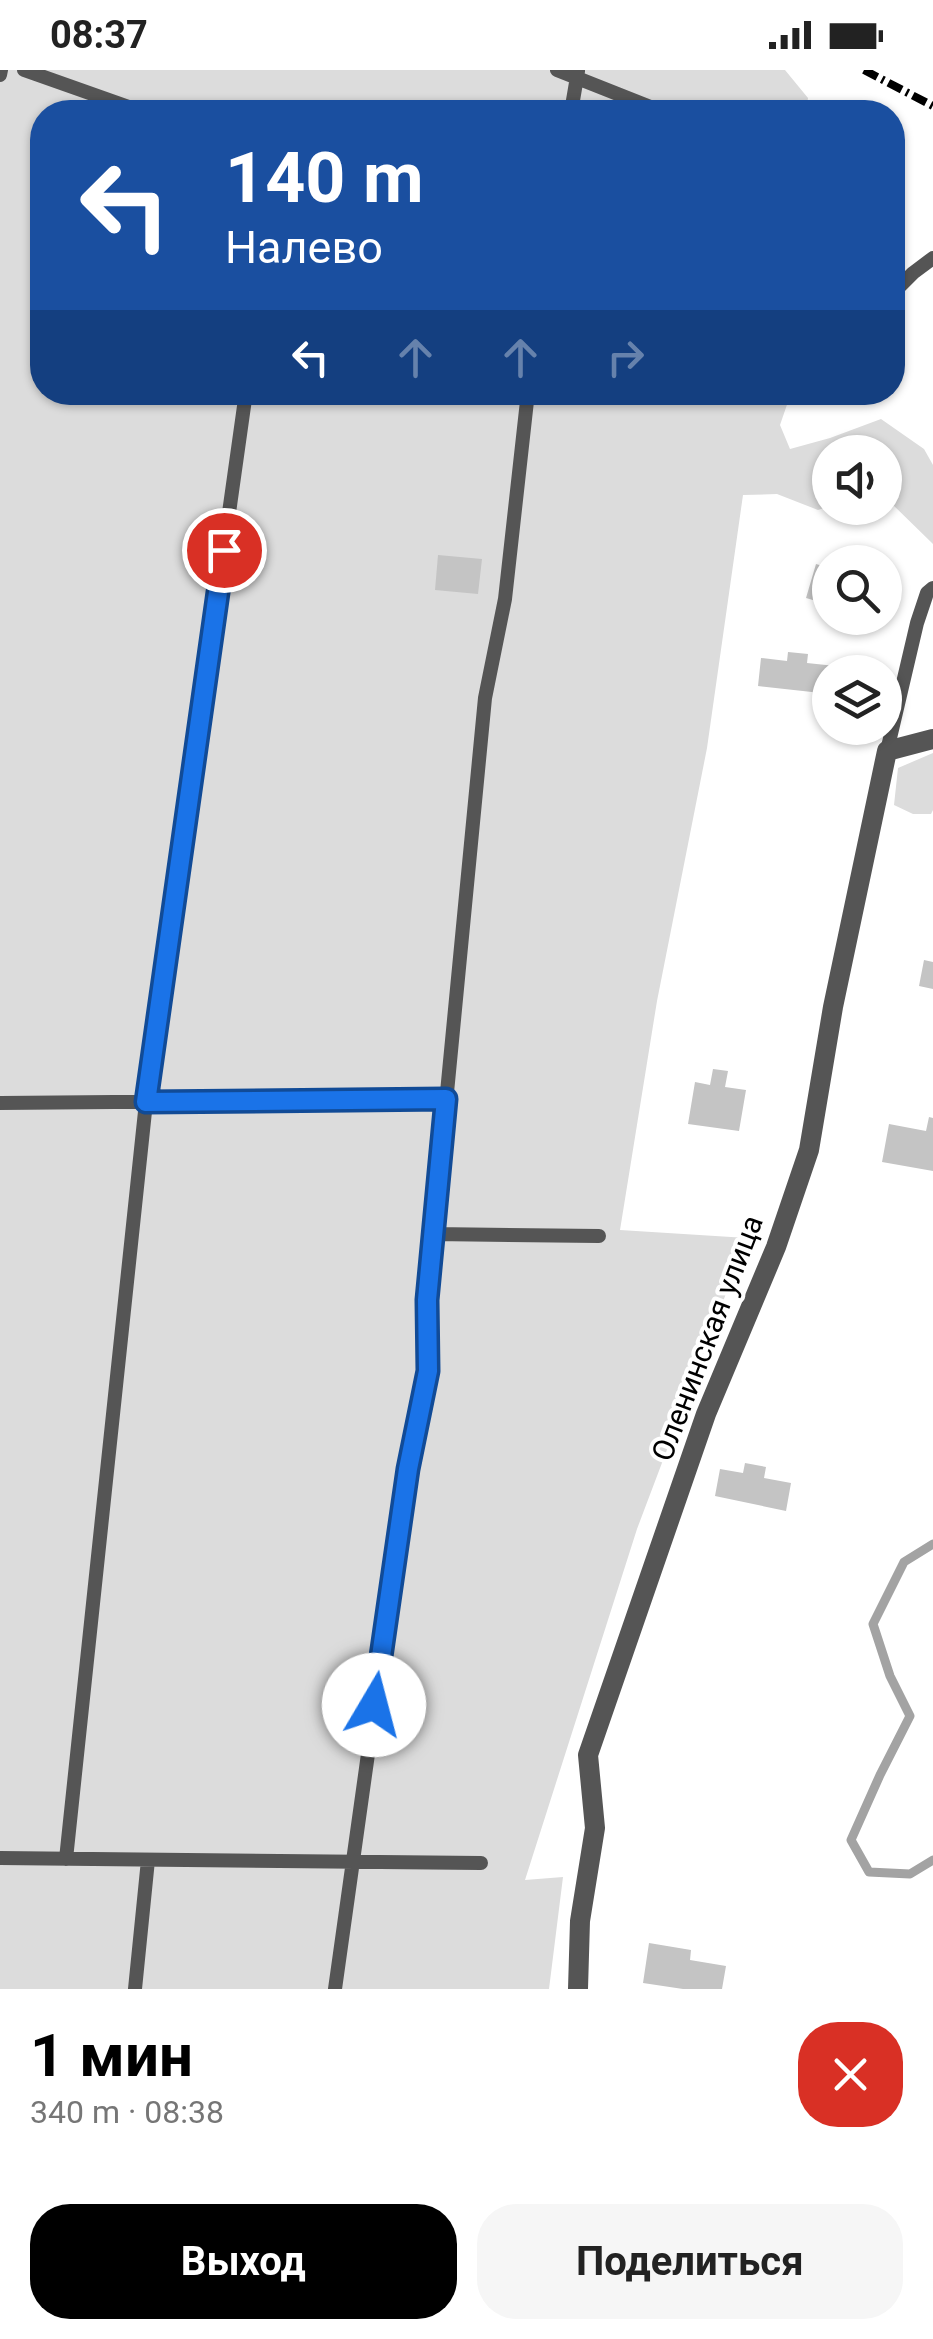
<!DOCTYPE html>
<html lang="ru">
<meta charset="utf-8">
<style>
body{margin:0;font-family:Roboto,sans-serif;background:#f6f6f6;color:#222;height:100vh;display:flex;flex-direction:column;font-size:38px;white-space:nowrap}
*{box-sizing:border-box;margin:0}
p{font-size:32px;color:#767676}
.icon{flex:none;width:55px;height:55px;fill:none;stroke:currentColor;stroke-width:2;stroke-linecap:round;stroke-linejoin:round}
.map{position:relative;height:1919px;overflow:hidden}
.side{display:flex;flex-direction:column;background:#fff;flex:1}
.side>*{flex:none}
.guide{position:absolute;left:30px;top:30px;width:875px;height:305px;border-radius:40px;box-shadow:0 2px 8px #0004;background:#1a4fa0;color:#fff;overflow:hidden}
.buttons{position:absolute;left:812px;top:365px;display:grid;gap:20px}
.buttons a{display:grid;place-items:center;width:90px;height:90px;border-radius:50%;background:#fff;box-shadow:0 2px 8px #0004;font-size:50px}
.pin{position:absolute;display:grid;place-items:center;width:85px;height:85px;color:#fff;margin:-42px;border:5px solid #fff;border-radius:50%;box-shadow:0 2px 10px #0007}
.me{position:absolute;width:110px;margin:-55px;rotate:8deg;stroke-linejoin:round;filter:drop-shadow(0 0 8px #0008)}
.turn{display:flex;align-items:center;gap:35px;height:210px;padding:0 30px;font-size:45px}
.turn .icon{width:130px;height:130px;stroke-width:2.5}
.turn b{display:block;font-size:70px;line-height:85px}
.lanes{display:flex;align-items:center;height:95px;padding:0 30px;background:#0003;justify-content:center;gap:50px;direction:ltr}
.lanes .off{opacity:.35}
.round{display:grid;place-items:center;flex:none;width:105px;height:105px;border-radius:40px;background:#f6f6f6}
.head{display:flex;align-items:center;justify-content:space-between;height:170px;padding:0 30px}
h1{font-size:60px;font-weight:700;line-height:75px;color:#000}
.primary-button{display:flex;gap:20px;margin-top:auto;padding:20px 30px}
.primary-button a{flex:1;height:115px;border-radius:40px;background:#000;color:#fff;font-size:40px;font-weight:700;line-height:115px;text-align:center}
.primary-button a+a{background:#f6f6f6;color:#222}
.status{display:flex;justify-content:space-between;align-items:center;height:70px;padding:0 50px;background:#fff;direction:ltr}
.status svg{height:28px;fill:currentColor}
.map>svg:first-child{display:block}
.green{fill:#dcdcdc}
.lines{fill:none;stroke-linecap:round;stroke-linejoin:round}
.stream{stroke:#a3a3a3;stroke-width:9}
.building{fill:#c4c4c4}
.service{stroke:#555;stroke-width:14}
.minor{stroke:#555;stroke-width:20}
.rail{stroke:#000;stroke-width:8;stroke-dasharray:15 5 2.5 5;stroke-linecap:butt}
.route-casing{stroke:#114b97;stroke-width:25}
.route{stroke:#1a73e8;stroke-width:18}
.labels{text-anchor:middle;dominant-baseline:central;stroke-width:8;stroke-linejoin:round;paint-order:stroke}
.street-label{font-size:30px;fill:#000;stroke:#fff}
</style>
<div class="status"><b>08:37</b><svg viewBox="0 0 49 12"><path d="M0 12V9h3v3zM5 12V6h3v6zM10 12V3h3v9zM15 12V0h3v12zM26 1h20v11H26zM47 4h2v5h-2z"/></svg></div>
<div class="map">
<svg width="933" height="1919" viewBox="0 0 933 1919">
<rect width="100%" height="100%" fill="#fff"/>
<path class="green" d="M0,0h785l23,28 -2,14h-764v280l749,1 -11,32 10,24 40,-11 51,-19 43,30 9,16v79l-43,-42 -5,-1v-49h-55v54l-12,4 -41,-16 -34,1 -36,253 -50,253 -37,229 127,8 -110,291 -112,351 38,-3 -14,112h-549z
M933,683v57l-2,4h-18l-19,-9 4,-37z"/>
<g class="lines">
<path class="stream" d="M933,1474l-29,18 -31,62 17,52 20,40 -30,59 -29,65 18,32 41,2 23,-14"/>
</g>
<path class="building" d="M438,485l44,4 -4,35 -43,-4z
M829,485l24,6 -23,1v43l-24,-7 10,-34 10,3z
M788,582l20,2 -1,9 38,4v5h-15v22l-72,-8 3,-28 26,3z
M924,890l9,2v27l-14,-3z
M713,999l15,2 -3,16 21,3 -7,41 -51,-7 7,-42 15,3z
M929,1047l4,1v53l-51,-9 7,-38 37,7z
M745,1393l21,4 -2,11 27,5 -5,28 -71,-15 5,-27 23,4z
M649,1873l42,7 -1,10 36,6 -4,23h-39l-40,-6z"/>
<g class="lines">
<path class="service" d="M24,0l119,42
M557,0l106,42
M0,5l1,-5
M571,42l7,-41
M892,224l21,-21 20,-15
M887,681l30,-128 10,-30 6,-5
M0,1033l446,-4
M433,1164l166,2
M0,1788l481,5
M66,1789l80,-757 100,-710
M135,1919l13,-129
M335,1919l73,-520 20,-98 -1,-71 58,-602 20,-99 23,-207"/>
<path class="minor" d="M578,1919l2,-68 15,-93 -7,-73 118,-341 70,-167 33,-97 24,-143 54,-256 46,-12"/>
<path class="rail" d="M864,0l69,36"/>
</g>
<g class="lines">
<g class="route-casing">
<path id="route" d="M224,480l-78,552 300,-3 -19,201 1,71 -20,98 -34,236"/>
</g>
<use href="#route" class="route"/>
</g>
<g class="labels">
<g class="street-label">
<text transform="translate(707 1268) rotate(-69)">Оленинская улица</text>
</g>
</g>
</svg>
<div class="buttons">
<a><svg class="icon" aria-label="sound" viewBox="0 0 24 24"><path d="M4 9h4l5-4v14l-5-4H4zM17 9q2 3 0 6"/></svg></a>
<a><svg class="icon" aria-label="search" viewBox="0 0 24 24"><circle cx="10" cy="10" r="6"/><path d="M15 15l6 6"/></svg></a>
<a><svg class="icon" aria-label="layers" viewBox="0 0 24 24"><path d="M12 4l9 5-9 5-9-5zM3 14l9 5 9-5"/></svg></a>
</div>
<div class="pin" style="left:224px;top:480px;background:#d93025"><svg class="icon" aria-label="arrive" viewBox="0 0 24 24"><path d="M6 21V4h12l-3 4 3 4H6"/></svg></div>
<svg class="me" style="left:374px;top:1635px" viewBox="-20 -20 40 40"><circle r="19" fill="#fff"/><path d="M0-13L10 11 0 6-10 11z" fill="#1a73e8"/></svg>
<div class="guide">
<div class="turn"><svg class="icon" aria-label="left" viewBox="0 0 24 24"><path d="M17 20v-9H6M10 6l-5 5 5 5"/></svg><div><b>140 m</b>Налево</div></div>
<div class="lanes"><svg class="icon" aria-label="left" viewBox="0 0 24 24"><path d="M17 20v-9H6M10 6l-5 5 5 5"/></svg><svg class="icon off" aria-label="ahead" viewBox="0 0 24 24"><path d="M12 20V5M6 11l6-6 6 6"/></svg><svg class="icon off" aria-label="ahead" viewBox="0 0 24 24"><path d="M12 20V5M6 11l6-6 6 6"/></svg><svg class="icon off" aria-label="right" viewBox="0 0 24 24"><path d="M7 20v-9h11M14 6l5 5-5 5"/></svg></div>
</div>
</div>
<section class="side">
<div class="head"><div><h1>1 мин</h1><p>340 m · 08:38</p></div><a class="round" style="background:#d93025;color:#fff"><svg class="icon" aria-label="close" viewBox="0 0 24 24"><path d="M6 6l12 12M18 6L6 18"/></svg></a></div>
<div class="primary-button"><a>Выход</a><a>Поделиться</a></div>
</section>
